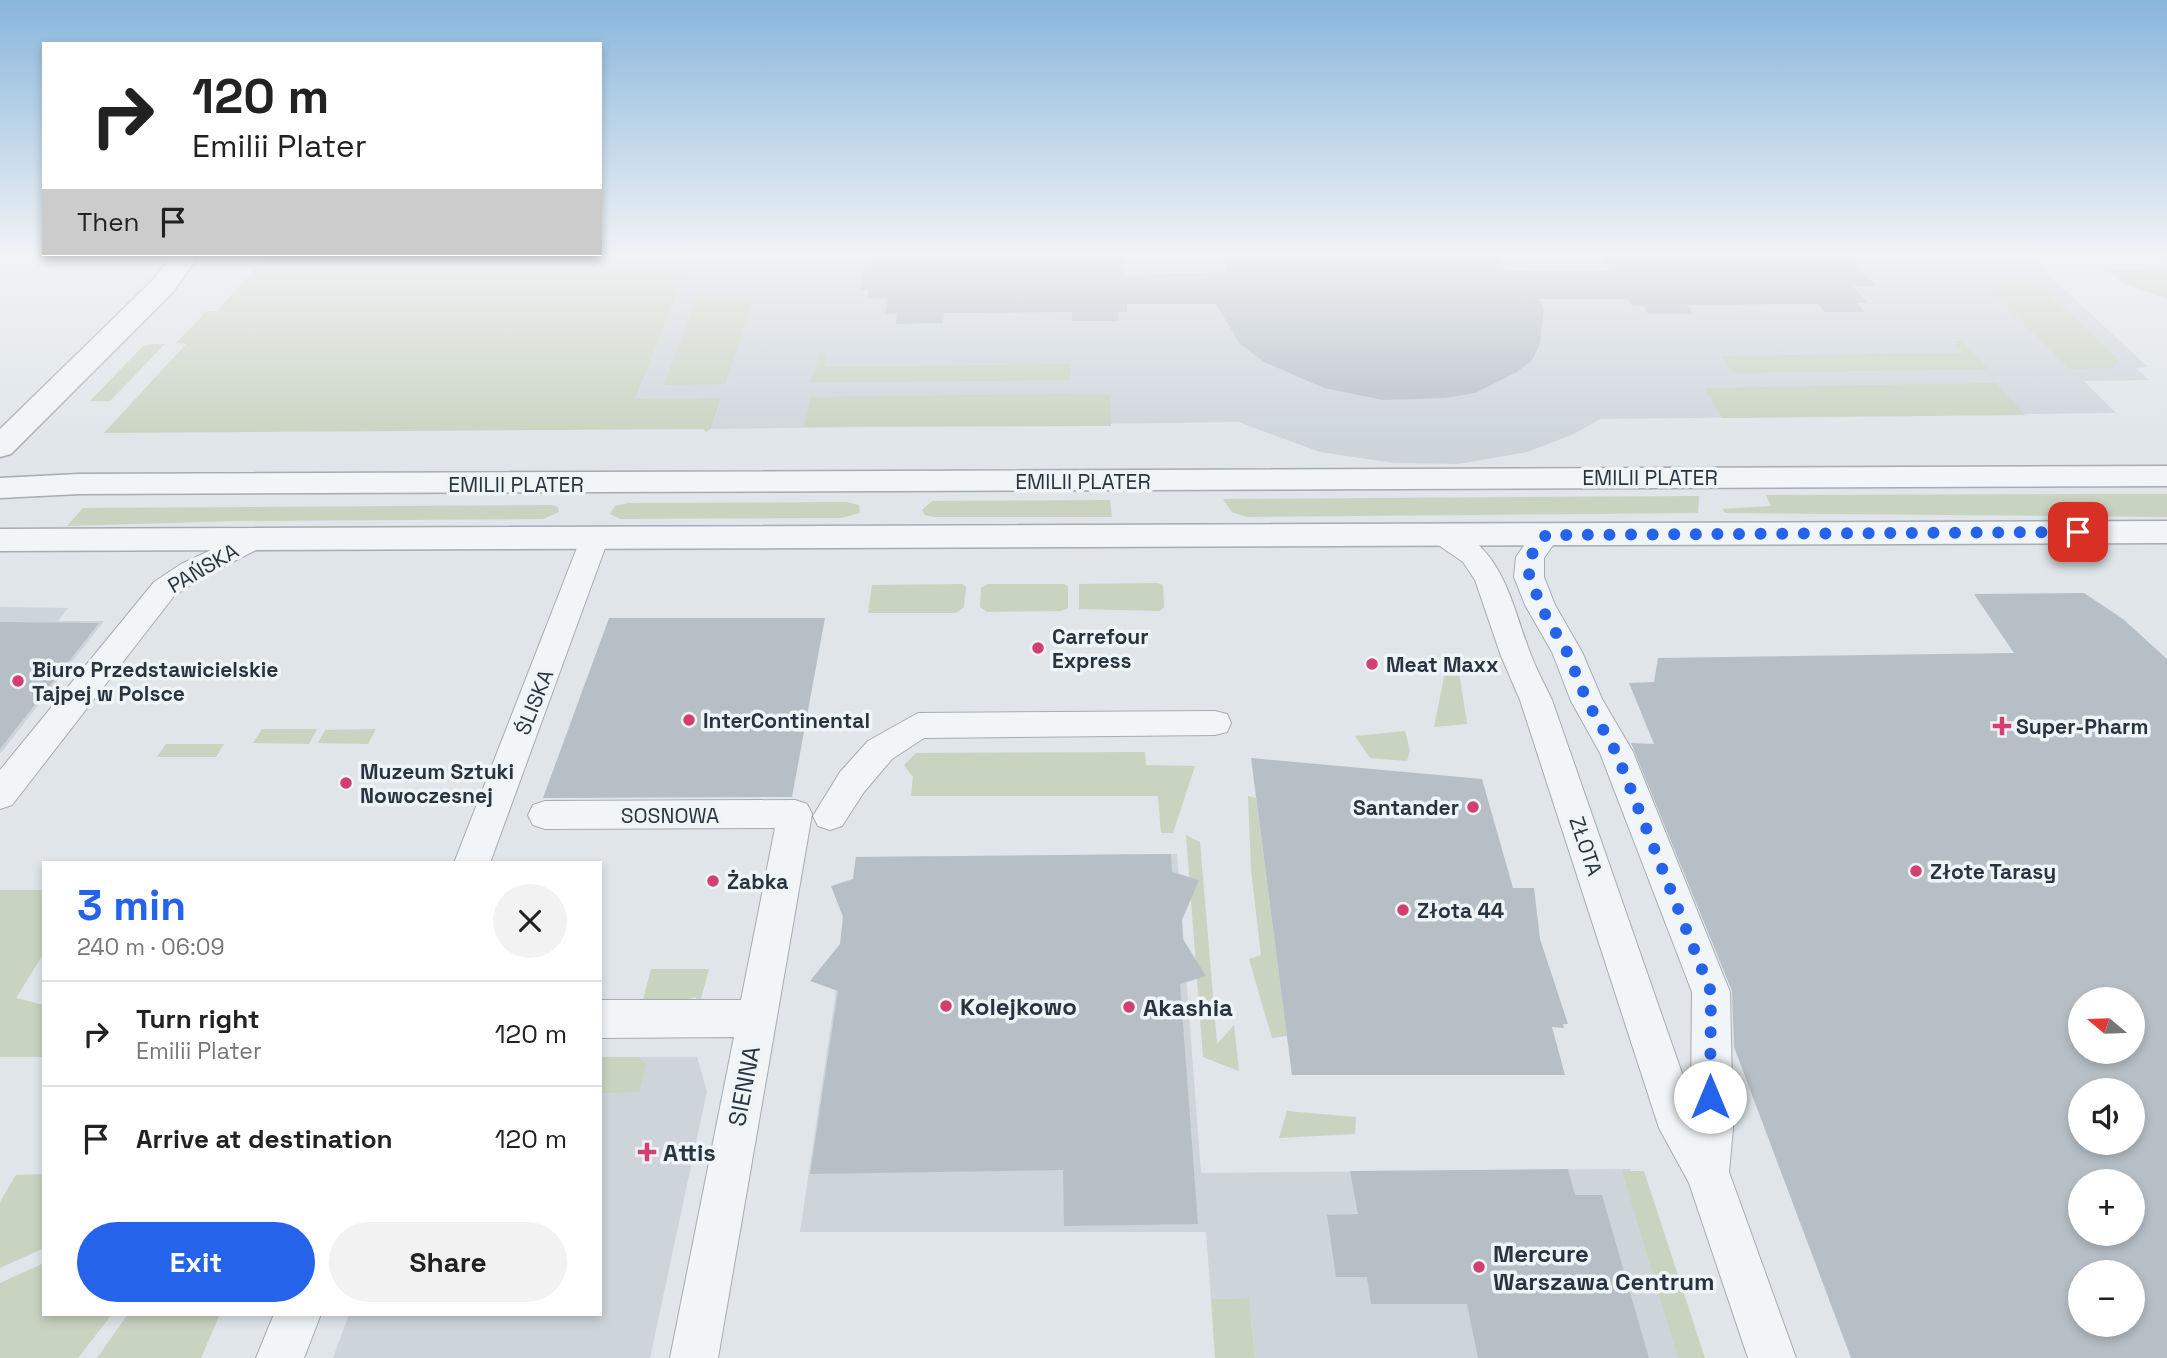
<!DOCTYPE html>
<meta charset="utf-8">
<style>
body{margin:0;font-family:"Space Grotesk",sans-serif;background:#f2f2f2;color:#222;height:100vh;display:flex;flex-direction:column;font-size:26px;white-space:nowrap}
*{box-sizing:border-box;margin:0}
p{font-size:23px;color:#767676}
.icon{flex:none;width:38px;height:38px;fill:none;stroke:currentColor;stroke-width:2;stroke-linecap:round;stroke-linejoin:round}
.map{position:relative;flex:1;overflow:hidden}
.panel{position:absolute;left:42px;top:861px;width:560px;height:455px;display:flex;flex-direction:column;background:#fff;border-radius:0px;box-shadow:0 4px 10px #0003}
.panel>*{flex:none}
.hud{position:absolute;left:42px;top:42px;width:560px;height:214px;border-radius:0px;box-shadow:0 4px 10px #0003;background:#fff;color:#222;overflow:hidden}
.needle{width:46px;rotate:289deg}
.buttons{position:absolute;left:2068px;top:987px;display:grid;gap:14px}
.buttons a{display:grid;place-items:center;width:77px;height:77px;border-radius:50%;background:#fff;box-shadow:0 4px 10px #0003;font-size:35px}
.pin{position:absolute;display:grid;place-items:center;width:60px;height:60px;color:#fff;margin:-30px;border-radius:14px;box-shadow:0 4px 10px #0006}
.me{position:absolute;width:77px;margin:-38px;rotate:0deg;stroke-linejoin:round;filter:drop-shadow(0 0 5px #0008)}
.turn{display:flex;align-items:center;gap:24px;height:147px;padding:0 35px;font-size:32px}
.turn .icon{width:91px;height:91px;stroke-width:2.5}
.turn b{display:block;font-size:49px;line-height:60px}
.then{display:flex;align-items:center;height:66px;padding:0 35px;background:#0003;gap:14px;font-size:26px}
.round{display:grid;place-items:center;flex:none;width:74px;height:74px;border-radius:37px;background:#f2f2f2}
.summary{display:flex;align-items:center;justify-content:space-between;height:119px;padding:0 35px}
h1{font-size:42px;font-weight:800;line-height:52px;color:#2563eb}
.button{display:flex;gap:14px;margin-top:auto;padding:14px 35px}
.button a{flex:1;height:80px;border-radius:42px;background:#2563eb;color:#fff;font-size:28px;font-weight:800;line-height:80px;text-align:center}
.button a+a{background:#f2f2f2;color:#222}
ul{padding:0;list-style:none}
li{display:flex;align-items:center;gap:21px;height:105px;padding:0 35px;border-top:2px solid #e0e0e0}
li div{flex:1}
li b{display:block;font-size:26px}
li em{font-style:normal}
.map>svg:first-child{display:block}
.built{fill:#cdd5db}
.green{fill:#c8d3c0}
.building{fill:#b6bfc6;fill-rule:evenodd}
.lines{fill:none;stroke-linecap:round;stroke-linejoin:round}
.minor-casing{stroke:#a4adb3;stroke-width:2}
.tertiary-casing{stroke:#a4adb3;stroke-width:3}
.minor{fill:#f2f5f7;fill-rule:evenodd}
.tertiary{fill:#f2f5f7;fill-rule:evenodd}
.route{stroke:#2563eb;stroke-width:12;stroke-dasharray:0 21.6}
.poi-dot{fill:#d33f70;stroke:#eff4f7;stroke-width:2.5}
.labels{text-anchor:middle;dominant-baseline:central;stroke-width:7;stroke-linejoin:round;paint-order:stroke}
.street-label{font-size:21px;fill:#283541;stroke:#eff4f7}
.poi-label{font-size:21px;font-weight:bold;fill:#283541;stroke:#eff4f7;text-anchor:start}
.near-poi-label{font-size:24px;font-weight:bold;fill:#283541;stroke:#eff4f7;text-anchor:start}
.near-street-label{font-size:24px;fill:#283541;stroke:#eff4f7}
</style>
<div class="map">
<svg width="2167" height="1358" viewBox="0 0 2167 1358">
<rect width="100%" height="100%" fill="#dfe5e9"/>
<path class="built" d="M693,255h1334l121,112 -12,1 13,12 -65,1 32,32 -516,6 -26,15 -47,18 -69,12 -64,-1 -74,-11 -82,-30 -527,7 10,-30h-86z
M0,607l68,1 -10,13h46l-104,133z
M1177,854l24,319 429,-4 57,189h-432l-6,-60 -38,1 -5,-67h-406l56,-375z
M600,1057h97l10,34 -57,267h-317l16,-44h251z"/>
<path class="green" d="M268,255h425l-58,144 86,-1 -10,31 -5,3 -3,-3 -599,4 82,-89 -10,-1 31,-32h10z
M2167,268v31l-43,-15 -16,-14z
M2024,281h12l83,79 -6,8 -44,1 -87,-87 44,2z
M709,295v3h36l1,-3h8l-28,89 -62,1 33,-89z
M1952,341h10l27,28 -255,4 -14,-17 242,-3z
M153,344h12l-55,57h-20l53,-55z
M820,353h6l-2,14 247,-3 -2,16 -259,3z
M1996,383l29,32 -303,3 -18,-30z
M1066,394l44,1 1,31 -307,1 7,-30z
M2167,494v23l-442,-4 -3,-4 49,-3 -5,-11z
M1699,496l-1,17 -451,4 -15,-5 -9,-13z
M1110,500l2,17h-178l-9,-2 -3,-5 10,-9z
M846,502l13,3 1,8 -19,5 -221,1 -10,-5 5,-8 13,-3z
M551,505l7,2 1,5 -16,7 -307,2 -169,5 16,-18z
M1158,583l5,2 1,22 -4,4 -81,-2v-25z
M962,584l4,3 -2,20 -8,6h-88l4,-28z
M988,584h75l5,2v22l-7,3 -74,1 -7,-5 1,-19z
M1445,672h14l8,52 -33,3z
M262,729h55l-8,15 -56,-1z
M376,729l-8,15 -50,-1 7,-13z
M1405,731l5,20 -3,10 -37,-3 -15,-22z
M166,744h58l-8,13h-59z
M1145,752l1,13 49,1 -22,67h-12l-3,-37h-247l2,-19 -9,-12 12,-12z
M1248,796l8,2 31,238 -15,2 -23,-79 12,-4 -10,-85z
M1186,835l14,7 17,202 17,-19 5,46 -36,-14z
M0,890h44v63l-28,45 28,7v52h-44z
M651,969h58l-9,33 -5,-5 -12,4 -40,-1z
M600,1057h39l7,7 -7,28 -39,1z
M1287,1111l69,6 -1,17 -76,4z
M1622,1171h22l61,187h-27z
M44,1174v74l-44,20v-66l16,-27z
M44,1263v51h68l-34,44h-78v-75z
M1249,1298l6,60h-40l-4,-59z
M128,1314h92l-19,44h-104z"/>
<path class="building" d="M876,255h247l1,21 102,-4 -3,-17h274l8,15 17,1h88l-9,-16h247l28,31h-23l15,17h-11l7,9h-39l-7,-8 -131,1 6,9h-45l-4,-8h-12l-4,-7h-89l5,10 -4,35 -8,16 -15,12 -42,21 -30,5 -62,2 -59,-12 -60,-26 -24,-18 -24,-40h-89v8h-9v9h-46v-9l-128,1 -1,10 -47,1 1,-10h-12l3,-16 -21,1 2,-9h-9l6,-28h9z
M2084,593l39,26 44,40v699h-316l-117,-311 -2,-56 -101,-248 23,1 -25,-61 25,-1 4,-24 356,-5 -40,-59zM2081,999h52v53h-52zM2081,1090h52v53h-52zM2081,1181h52v53h-52zM2081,1272h52v53h-52z
M609,618h216l-33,179 -249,1z
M0,622l99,1 -99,126z
M1251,758l231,21 31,109h21l6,51 28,85h-5l1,4 -12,-1 13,48h-273z
M1171,854l1,18 27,8 -17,40 1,19 23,37 -26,8 18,240 -134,2 -1,-56 -253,4 28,-183 -28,-10 30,-37 3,-27 -12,-31 22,-7 3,-22z
M1568,1169l7,26h27l47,163h-171l-11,-54h-96l-4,-27h-31l-9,-62 31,-1 -8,-43z"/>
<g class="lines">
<g class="minor-casing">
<path id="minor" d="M1444,526c59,16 68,81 87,129 6,16 14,30 21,45l139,399 1,-107 -92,-239 -29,-52 -19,-49 -27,-47 -11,-28 2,-20 20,-29 10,-2 10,2 4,7 -16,23v19l11,28 27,47 20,47 31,53 97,240 3,136 -4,44 67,186h-48l-59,-175 -30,-55 -139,-428 -19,-44 -26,-76 -12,-18 -29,-20 -4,-7 4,-7z
M252,531l10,2 4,7 -4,7 -61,31 -27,18 -162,209 -12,4v-39l154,-188 27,-18z
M594,531l10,2 4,7 -118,323h-36l126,-323 4,-7z
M1215,711l12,3 4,9 -4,9 -12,3 -291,3 -32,21 -28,33 -22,34 -12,4 -12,-4 -5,-10 27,-44 28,-31 50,-28z
M795,800l12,4 5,10 -94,544h-48l64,-321 -134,1v-38h141l34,-172 -230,1 -12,-4 -5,-10 5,-10 12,-4z
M274,1314h47l-17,44h-48z"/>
</g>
<g class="tertiary-casing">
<path id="tertiary" d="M172,255h27l-26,37 -162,162 -11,3v-28l153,-149z
M2167,466v20l-2088,8 -79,4v-20l79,-4z
M2167,521v22l-2167,8v-22z"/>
</g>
<use href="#minor" class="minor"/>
<use href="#tertiary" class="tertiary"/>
</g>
<linearGradient id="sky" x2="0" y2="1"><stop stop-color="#88b6dc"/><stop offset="0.57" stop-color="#f1f3f5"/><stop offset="1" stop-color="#f1f3f5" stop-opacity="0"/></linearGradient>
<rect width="2167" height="445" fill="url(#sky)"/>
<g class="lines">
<path class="route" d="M1710,1097l1,-105 -95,-240 -29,-51 -20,-49 -22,-38 -16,-37 1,-20 16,-22 532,-3"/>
</g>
<g class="poi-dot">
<circle cx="1038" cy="648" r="7"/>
<circle cx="1372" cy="664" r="7"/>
<circle cx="18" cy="681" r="7"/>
<circle cx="689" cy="720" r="7"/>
<path d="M1998.5 715.5h7v7h7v7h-7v7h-7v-7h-7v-7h7z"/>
<circle cx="346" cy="783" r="7"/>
<circle cx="1473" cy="807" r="7"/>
<circle cx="1916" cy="871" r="7"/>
<circle cx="713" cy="881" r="7"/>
<circle cx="1403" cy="910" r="7"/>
<circle cx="946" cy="1006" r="7"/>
<circle cx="1129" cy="1007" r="7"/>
<path d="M643.5 1141.5h7v7h7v7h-7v7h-7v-7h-7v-7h7z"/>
<circle cx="1479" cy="1267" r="7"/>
</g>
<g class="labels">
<g class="street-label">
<text x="1650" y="477">EMILII PLATER</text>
<text x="1083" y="481">EMILII PLATER</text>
<text x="516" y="484">EMILII PLATER</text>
<text transform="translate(203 568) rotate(-30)">PAŃSKA</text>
<text transform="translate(534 702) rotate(-68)">ŚLISKA</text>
<text x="670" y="815">SOSNOWA</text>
<text transform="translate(1586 846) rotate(71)">ZŁOTA</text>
</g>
<g class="poi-label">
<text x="1052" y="636">Carrefour<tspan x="1052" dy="24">Express</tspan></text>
<text x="1386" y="664">Meat Maxx</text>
<text x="32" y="669">Biuro Przedstawicielskie<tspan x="32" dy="24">Tajpej w Polsce</tspan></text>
<text x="703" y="720">InterContinental</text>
<text x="2016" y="726">Super-Pharm</text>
<text x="360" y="771">Muzeum Sztuki<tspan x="360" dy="24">Nowoczesnej</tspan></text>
<text x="1459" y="807" text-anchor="end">Santander</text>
<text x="1930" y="871">Złote Tarasy</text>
<text x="727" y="881">Żabka</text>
<text x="1417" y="910">Złota 44</text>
</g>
<g class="near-poi-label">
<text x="960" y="1006">Kolejkowo</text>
<text x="1143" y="1007">Akashia</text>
<text x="663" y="1152">Attis</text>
<text x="1493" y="1253">Mercure<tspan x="1493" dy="28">Warszawa Centrum</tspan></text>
</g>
<g class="near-street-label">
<text transform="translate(744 1086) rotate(-79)">SIENNA</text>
</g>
</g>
</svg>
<div class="buttons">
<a><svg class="needle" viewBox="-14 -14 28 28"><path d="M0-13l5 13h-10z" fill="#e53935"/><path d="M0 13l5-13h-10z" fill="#767676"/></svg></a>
<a><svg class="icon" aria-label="sound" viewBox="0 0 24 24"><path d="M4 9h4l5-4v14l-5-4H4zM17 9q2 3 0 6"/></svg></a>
<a>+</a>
<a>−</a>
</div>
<div class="pin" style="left:2078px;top:532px;background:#d93025"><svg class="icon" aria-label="arrive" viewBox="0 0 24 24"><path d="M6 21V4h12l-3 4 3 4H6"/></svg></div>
<svg class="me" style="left:1710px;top:1097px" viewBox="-20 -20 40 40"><circle r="19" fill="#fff"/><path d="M0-13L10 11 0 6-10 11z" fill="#2563eb"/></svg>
<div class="hud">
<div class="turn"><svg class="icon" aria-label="right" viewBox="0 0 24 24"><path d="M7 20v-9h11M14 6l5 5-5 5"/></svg><div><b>120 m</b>Emilii Plater</div></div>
<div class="then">Then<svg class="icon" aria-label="arrive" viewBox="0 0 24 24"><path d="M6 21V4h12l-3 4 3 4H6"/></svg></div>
</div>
<section class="panel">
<div class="summary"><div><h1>3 min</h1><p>240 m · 06:09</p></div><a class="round"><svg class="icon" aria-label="close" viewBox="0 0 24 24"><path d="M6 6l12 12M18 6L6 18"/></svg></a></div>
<ul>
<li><svg class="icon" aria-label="right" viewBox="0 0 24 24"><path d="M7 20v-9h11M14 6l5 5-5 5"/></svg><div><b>Turn right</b><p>Emilii Plater</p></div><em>120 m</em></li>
<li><svg class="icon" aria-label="arrive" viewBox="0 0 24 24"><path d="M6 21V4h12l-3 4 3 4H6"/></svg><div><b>Arrive at destination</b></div><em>120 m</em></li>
</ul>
<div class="button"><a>Exit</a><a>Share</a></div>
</section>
</div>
